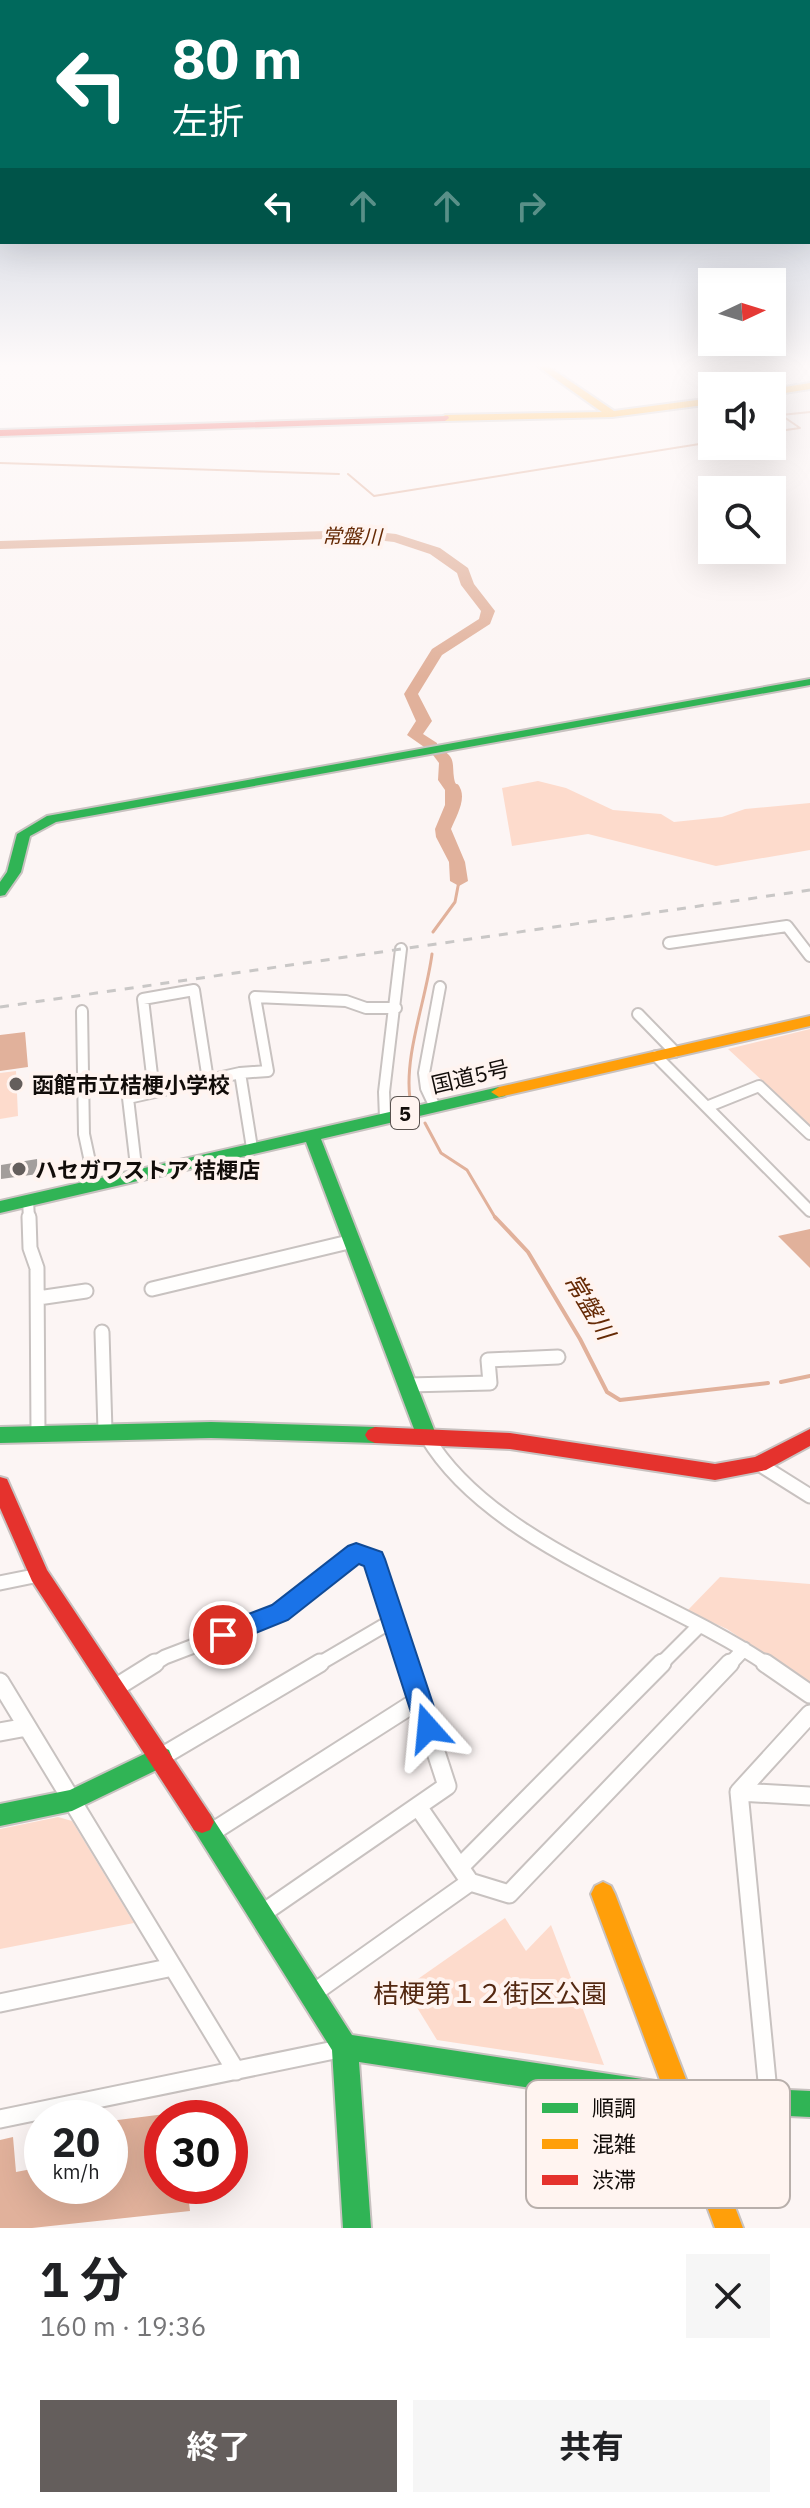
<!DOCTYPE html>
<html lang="ja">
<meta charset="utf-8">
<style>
body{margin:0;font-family:"IBM Plex Sans","Noto Sans JP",sans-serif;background:#f6f6f6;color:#202124;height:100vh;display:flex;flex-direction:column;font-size:30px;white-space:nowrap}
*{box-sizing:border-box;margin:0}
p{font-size:26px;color:#757577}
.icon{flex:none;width:44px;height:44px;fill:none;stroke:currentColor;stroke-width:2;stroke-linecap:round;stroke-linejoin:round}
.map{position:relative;height:2228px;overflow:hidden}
.sheet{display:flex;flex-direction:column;background:#fff;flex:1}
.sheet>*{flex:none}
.guide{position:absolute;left:0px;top:0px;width:810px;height:244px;box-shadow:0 8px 32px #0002;background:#00695c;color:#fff;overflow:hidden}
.needle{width:52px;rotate:86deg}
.fabs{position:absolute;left:698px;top:268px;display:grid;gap:16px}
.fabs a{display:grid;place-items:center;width:88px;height:88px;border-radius:0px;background:#fff;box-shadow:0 8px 32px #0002;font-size:40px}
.speed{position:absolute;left:24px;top:2100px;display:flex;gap:16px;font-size:40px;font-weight:700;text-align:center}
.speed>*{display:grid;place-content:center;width:104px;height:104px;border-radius:50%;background:#fff;box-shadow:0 8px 32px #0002;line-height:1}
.speed small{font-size:20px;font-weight:400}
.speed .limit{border:12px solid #d22;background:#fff;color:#111}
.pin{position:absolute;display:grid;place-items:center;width:68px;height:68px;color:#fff;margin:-34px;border:4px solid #fff;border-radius:50%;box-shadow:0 2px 8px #0007}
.me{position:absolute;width:88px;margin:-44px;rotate:342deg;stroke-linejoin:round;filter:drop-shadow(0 0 6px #0008)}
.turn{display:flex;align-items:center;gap:28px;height:168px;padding:0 40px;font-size:36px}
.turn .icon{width:104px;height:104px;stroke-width:2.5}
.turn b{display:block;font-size:56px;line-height:68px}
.lanes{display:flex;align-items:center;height:76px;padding:0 40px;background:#0003;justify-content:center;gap:40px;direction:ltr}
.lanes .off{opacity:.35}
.round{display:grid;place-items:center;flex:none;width:84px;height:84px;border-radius:0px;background:#f6f6f6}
.summary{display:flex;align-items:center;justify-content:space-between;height:136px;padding:0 40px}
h1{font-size:48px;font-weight:700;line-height:60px}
.action{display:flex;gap:16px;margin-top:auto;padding:16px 40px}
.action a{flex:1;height:92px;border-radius:0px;background:#645e5c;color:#fff;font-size:32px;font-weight:700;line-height:92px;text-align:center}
.action a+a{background:#f6f6f6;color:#202124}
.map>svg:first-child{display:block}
.green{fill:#fddbcc}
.water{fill:#e1b19b}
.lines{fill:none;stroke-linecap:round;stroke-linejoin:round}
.stream-far2{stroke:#e1b19b;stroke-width:2}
.stream-far1{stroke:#e1b19b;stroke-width:3}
.stream{stroke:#e1b19b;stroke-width:4}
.river{fill:#e1b19b;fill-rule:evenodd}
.building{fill:#a39e9c}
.street-far2-casing{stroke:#c8c2c0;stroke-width:14}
.street-far1-casing{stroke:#c8c2c0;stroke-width:17}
.street-casing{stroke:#c8c2c0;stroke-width:21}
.fast-casing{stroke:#c8c2c0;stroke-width:4}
.slow-casing{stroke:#c8c2c0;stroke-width:4}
.jam-casing{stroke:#c8c2c0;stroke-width:4}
.street-far2{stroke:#fffefd;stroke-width:10}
.street-far1{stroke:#fffefd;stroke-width:13}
.street{stroke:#fffefd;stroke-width:17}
.fast{fill:#30b455;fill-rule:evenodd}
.slow{fill:#ff9f0a;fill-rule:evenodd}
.jam{fill:#e5322d;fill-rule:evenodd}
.rail{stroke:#c9c7c6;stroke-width:3;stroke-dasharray:9 9;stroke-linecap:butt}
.route{fill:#1a73e8;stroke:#114b97;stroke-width:2}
.poi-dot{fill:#645e5c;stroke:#fff4f0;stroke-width:3}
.labels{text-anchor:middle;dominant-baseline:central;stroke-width:8;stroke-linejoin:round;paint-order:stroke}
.far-water-label{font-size:20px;font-style:italic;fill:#652a05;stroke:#fff4f0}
.shield{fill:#fff4f0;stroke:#59524f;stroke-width:2}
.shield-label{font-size:20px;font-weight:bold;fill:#120d0a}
.street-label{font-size:22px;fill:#120d0a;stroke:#fff4f0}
.poi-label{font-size:22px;font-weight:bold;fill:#120d0a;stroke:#fff4f0;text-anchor:start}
.water-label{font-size:24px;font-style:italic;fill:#652a05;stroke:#fff4f0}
.near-park-label{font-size:26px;fill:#532811;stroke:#fff4f0}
.key{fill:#fff4f0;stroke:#b8afab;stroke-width:2}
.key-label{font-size:22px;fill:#120d0a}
</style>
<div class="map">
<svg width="810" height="2228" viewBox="0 0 810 2228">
<rect width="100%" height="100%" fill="#fcf5f4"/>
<path class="green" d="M538,781l28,7 47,22 48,4 13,8 48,-5 23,-8 65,-6v47l-94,16 -128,-32 -76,12 -10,-58z
M810,1029v96l-82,-76z
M16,1071l2,45 -18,3v-46z
M720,1577l90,7v101l-83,-56 -40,-18z
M58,1817l14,4 62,102 -134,26v-120z
M505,1918l21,33 25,-26 53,140 -167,-25 -32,-52z"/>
<path class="water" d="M25,1032l3,35 -28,4v-36z
M810,1229v39l-32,-32z
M181,2112v6h-19v68h25l3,25 -158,17h-32v-88l13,-3 3,35 26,-5v19h68v-65z"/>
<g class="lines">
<path class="stream-far2" d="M772,432l28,-4 -19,-13 29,-3
M0,463l339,11
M348,474l26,22 338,-54"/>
<path class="stream-far1" d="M433,932l22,-30 4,-21
M410,1099c-6,-44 16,-99 22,-145
M425,1123l16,30 26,17 29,49"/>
<path class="stream" d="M495,1217l33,35 52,87 27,53 13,8 148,-17
M781,1382l29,-6"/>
<path class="river" d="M358,530l38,4 44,14 28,20 6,16 21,27 -5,13 -48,31 -24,39 14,27 -9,13 14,9v6h-10l-20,-14 9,-14 -12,-27 28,-45 47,-30 2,-8 -20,-26 -4,-12 -27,-19 -36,-12 -36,-4 -358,11v-8z
M441,750c15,6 11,15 13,28 2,11 3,1 7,12 4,12 -5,27 -10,39l14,33 3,19 -9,5 -9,-5 -1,-19 -13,-25 -1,-8 10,-24v-15l-7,-10 1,-17 -6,-8z"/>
</g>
<path class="building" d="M37,1159l1,15 -37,5v-14z"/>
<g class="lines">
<g class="street-far2-casing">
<path id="street-far2" d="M669,943l118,-17 23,30
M82,1011l2,123 11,51
M638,1014l37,38
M656,1056l154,155
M240,1073l12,75
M154,1092l-11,-93 51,-9 14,90
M709,1106l50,-20 51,48
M435,1107l-9,-19 -2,-15 16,-86
M385,1118l-1,-26 17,-143
M137,1175l-9,-77 112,-25 28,-2 -13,-74 91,4 20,7h30
M28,1200l1,19"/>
</g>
<g class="street-far1-casing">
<path id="street-far1" d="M29,1217l1,31 7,20 1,166
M152,1289l201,-48
M38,1298l48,-7
M102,1332l3,99
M408,1385l82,-2 -2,-23 70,-3
M427,1437c65,109 239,158 341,228
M759,1464l51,32
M0,1583l39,-8
M152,1665l13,-8 115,-44 76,-60 18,6 34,106
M317,1665l75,-44
M660,1665l39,-39
M729,1665l15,-16"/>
</g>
<g class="street-casing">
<path id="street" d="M765,1663l45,31
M0,1682l236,389
M115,1688l40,-25
M0,1732l27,-5
M161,1757l159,-94
M739,1792l71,4
M209,1834l210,-134
M462,1865l200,-202
M470,1882l39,12 221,-231
M260,1915l187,-129 -40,-123
M312,1994l158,-112 -51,-74
M0,2003l173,-36
M769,2102l-30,-310 71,-78
M0,2119l344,-71"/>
</g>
<g class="fast-casing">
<path id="fast" d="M810,679v6l-754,137 -26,14 -9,36 -16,23 -5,1v-14l7,-10 10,-38 30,-18z
M499,1087l6,1 2,4 -2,4 -184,43 116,298 -3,5 -7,3 -7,-3 -3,-5 -111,-295 -306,71v-12z
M211,1422l164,5 7,3 3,5 -3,5 -7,3 -164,-5 -211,5v-16z
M161,1746l8,4 3,7 -3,7 -97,47 -72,15v-22l70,-14z
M202,1811l8,3 142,221 330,50 128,6v26l-128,-6 -323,-49 12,166h-28l-11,-178 -138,-220 -4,-8 4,-8z"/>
</g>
<g class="slow-casing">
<path id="slow" d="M536,365h10l68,46 98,-13v6l-100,13 -167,4 -4,-3 4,-3 157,-3z
M810,383v6l-38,6v-6z
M810,1016v10l-311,71 -8,-5 8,-5z
M603,1882l8,4 4,8 128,334h-28l-124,-334 4,-8z"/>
</g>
<g class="jam-casing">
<path id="jam" d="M448,416l1,2 -4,3 -445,15v-6z
M375,1427l135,6 205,31 40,-7 55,-28v17l-44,24 -51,10 -205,-31 -135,-6 -7,-3 -3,-5 3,-5z
M0,1477l7,2 40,91 163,244 4,8 -4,8 -8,3 -8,-3 -162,-249 -32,-73z"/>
</g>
<use href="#street-far2" class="street-far2"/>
<use href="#street-far1" class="street-far1"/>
<use href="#street" class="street"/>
<use href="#fast" class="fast"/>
<use href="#slow" class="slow"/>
<use href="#jam" class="jam"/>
<path class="rail" d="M0,1007l810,-117"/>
</g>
<linearGradient id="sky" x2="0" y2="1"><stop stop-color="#a5b3c9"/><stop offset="0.54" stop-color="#fefafa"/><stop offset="1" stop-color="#fefafa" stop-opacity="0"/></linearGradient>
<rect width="810" height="677" fill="url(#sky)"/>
<path class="route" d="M356,1543l26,9 3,7 56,169 -4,9 -9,3 -9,-3 -3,-9 -52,-162 -5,-2 -71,56 -65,26 -9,-3 -3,-8 3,-8 58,-22 76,-59z"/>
<g class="poi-dot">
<circle cx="16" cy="1084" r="8"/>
<circle cx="19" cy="1169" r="8"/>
</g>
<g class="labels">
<g class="far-water-label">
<text transform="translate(352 536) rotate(1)">常盤川</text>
</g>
<rect class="shield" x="391" y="1097" width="28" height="32" rx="6"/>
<g class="shield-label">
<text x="405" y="1113">5</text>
</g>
<g class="street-label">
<text transform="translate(470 1076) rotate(-13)">国道5号</text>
</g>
<g class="poi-label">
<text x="32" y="1084">函館市立桔梗小学校</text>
<text x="35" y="1169">ハセガワストア 桔梗店</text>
</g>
<g class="water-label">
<text transform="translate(590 1306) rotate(59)">常盤川</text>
</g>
<g class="near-park-label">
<text x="490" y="1993">桔梗第１２街区公園</text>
</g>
</g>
<rect x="526" y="2080" width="264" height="128" rx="12" class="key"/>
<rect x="542" y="2103" width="36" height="10" fill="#30b455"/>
<rect x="542" y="2139" width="36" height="10" fill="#ff9f0a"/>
<rect x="542" y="2175" width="36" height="10" fill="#e5322d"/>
<g class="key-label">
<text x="592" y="2116">順調</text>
<text x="592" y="2152">混雑</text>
<text x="592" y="2188">渋滞</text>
</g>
</svg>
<div class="fabs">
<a><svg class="needle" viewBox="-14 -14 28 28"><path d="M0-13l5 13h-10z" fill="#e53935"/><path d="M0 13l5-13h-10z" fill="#757577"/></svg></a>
<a><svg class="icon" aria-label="sound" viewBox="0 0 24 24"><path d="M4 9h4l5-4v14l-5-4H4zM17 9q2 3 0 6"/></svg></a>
<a><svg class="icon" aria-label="search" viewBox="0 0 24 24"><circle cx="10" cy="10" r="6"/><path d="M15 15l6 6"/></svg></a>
</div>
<div class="speed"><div>20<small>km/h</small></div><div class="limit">30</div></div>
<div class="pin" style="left:223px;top:1635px;background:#d93025"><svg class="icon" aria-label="arrive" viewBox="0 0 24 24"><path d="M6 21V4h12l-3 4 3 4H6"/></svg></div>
<svg class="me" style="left:428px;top:1728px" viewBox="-20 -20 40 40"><path d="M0-17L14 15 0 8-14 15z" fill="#1a73e8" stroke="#fff" stroke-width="4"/></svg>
<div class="guide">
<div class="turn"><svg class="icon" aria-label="left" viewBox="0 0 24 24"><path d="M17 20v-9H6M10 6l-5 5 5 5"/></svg><div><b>80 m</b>左折</div></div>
<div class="lanes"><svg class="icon" aria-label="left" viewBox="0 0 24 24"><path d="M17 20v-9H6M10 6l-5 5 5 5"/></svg><svg class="icon off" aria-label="ahead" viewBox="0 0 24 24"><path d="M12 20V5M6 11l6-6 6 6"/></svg><svg class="icon off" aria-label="ahead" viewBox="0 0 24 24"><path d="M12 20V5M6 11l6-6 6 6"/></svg><svg class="icon off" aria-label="right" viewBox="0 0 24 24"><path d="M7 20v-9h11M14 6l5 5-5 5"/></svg></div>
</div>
</div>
<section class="sheet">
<div class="summary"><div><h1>1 分</h1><p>160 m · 19:36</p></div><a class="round"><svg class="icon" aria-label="close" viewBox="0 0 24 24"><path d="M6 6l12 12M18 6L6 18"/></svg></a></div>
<div class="action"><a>終了</a><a>共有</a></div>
</section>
